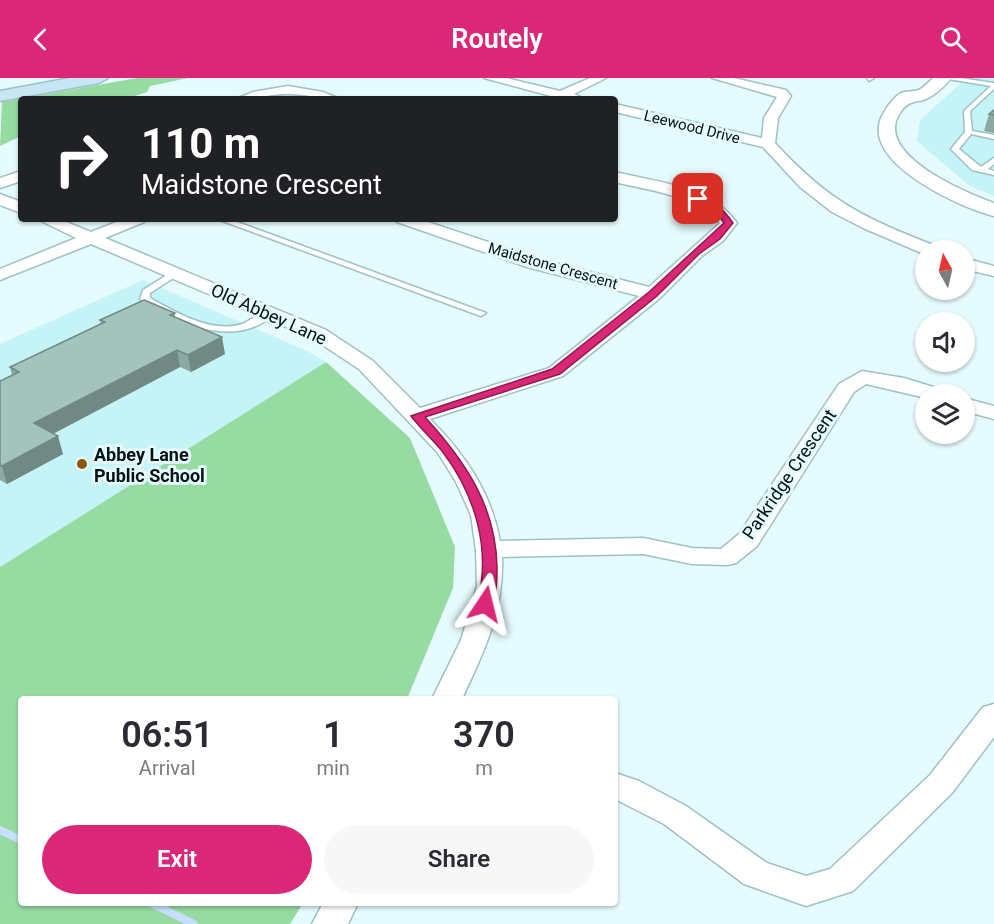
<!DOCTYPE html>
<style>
body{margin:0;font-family:Roboto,sans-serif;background:#f7f7f7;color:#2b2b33;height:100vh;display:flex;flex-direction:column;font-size:22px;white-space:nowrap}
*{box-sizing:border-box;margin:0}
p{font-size:20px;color:#7c7c81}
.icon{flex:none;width:33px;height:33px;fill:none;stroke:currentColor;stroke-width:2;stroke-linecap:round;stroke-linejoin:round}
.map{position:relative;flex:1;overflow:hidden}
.drawer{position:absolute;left:18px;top:618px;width:600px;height:210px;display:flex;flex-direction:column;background:#fff;border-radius:6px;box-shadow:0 2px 4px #0004}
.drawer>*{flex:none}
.banner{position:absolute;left:18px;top:18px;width:600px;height:126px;border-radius:6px;box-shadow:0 2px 4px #0004;background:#202124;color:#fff;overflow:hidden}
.needle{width:39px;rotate:352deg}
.controls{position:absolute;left:915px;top:162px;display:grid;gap:12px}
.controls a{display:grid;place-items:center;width:60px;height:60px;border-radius:50%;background:#fff;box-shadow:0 2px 4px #0004;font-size:30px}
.pin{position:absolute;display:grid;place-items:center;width:51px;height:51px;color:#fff;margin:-26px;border-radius:12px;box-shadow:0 3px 9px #0006}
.me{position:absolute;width:66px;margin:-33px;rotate:10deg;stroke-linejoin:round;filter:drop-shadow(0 0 4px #0008)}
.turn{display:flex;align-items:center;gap:21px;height:126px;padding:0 24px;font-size:27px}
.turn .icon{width:78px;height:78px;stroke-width:2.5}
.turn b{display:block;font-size:42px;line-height:51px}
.eta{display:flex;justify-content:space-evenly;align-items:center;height:102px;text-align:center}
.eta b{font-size:36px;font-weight:600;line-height:42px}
.button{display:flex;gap:12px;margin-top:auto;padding:12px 24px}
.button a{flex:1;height:69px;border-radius:36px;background:#db2777;color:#fff;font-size:24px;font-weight:600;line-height:69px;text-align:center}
.button a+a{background:#f7f7f7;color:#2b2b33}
header{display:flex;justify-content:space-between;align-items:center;height:78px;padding:0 24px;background:#db2777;color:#fff;font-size:27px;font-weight:600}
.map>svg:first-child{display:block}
.built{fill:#c4f3f8}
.green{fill:#96dba2}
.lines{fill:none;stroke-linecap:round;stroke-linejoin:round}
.stream{stroke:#c8deff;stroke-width:8}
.service-casing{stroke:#9ec1c5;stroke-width:3}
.minor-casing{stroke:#9ec1c5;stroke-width:3}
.tertiary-casing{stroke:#9ec1c5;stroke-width:3}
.secondary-casing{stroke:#9ec1c5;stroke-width:3}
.service{fill:#fff;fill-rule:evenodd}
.minor{fill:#fff;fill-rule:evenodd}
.tertiary{fill:#fff;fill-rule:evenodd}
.secondary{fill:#c7e6f3;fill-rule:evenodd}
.wall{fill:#8ba9a1}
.shaded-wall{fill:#718983}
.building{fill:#a2c4bb;stroke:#718983;stroke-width:1.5}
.route{fill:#db2777;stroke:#8e194d;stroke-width:1.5}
.poi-dot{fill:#8c5508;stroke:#e5fbfd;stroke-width:2}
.labels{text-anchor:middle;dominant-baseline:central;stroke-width:6;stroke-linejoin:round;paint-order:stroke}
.far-street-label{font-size:15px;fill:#051213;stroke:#e5fbfd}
.street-label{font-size:18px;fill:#051213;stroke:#e5fbfd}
.poi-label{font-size:18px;font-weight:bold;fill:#051213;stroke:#e5fbfd;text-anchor:start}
</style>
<header><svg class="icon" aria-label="back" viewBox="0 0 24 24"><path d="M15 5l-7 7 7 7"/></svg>Routely<svg class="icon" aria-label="search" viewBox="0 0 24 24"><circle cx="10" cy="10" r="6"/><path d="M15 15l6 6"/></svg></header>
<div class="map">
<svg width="994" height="846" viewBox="0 0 994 846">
<rect width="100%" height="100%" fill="#e5fbfd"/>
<path class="built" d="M967,0h27v118l-24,-10 -53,-45 3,-21z
M143,202l164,71 19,11 -326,205v-223z"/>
<path class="green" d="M137,0h51l-38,8 -3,6 -22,7h-104v37l-21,10 2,-44z
M326,284l84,76 45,109 -2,41 -46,111h-386v204h282l-13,21h-290v-357z"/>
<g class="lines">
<path class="stream" d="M0,752l21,10
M151,825l43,21"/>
<g class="service-casing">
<path id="service" d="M867,0h7l-5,3z
M942,0h18l34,5v6l-24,22 2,20 22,4v4l-23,-5 -12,15 22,18 13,-9v6l-6,5 6,2v4l-22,-5 -21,-21 14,-17 -1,-21 27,-25z
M217,141h12l257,94 -5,3 -3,-1z
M175,192l3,1v4l-28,18v5c25,14 62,36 92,26 10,-4 22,-15 33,-14l2,2c-40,38 -95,13 -135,-11l-2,-2 3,-9z"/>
</g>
<g class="minor-casing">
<path id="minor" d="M484,0h22l54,13 30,-13h16l-32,16 11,5h-23z
M712,0h22l52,12 5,6 -13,22 -3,25c54,59 89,75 161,103l2,4h-12l-2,4 -61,-26 -31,-16 -32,-25 -37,-40 -148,-35v-8l147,34 2,-20 13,-21z
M288,8l35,6 17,7c-18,0 -35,-5 -52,-5 -17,0 -34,5 -52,5l17,-7z
M21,93v10l-21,7v-10z
M615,94c41,10 96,14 122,51l-14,18 -21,15 -42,42 -97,78 -133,43c35,35 61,73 70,122l143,-3 49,10 29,1 18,-15 100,-150 23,-13 42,7 39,12 4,4h-21v4l-60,-14 -12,8 -97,154 -21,17 -9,2 -35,-1 -49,-10 -141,3c2,55 -18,94 -40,142h-30l29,-59 16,-54 -1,-36 -5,-35 -15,-33 -18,-29 -79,-84 -47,-31 -221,-94 -91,36v-11l76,-31 -39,-19h22l32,13 33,-13h22l-2,3 -39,16 221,92 47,31 47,47 129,-40 90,-72 -112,-29 -130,-45 -2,-3h24l120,40 110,28 71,-64c-27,-28 -68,-32 -105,-41z
M0,116l21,8v11l-21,-8z
M964,180l30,8v10l-30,-7z
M964,320l30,8v13l-30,-8z
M994,626v33l-42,56 -99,98 -47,15 -62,-22 -80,-60 -49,-25v-26l24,8 47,25 81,57 39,13 24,-7 100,-94 53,-68z
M323,825h35l-10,21h-36z"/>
</g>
<g class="tertiary-casing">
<path id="tertiary" d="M933,0h18c-5,7 -16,17 -25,21 -10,4 -16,1 -24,11 -34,43 65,83 92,93v13c-33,-8 -138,-55 -111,-102 4,-7 11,-17 18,-21 5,-2 12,-1 18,-3 5,-3 10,-8 14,-12z"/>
</g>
<g class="secondary-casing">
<path id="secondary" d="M70,0h38l-9,5 -99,18v-10z"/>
</g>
<use href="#service" class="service"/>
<use href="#minor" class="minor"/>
<use href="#tertiary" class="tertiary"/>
<use href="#secondary" class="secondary"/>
</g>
<path class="wall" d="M994,32v23l-10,-2 5,-17z
M175,235v4l50,37 -34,18 -11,-5 -127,67 10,20 -56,30 -7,-4v-99l12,-6 -2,-8 91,-43 -1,-4z"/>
<path class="shaded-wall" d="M222,259l3,17 -34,18 -3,-17z
M177,272l3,17 -141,74 -5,-18z
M58,358l5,18 -56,30 -5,-18z"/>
<path class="building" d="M994,32v5l-5,-1z
M144,222l31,13 -5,2 52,22 -34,18 -11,-5 -143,73 24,13 -56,30 -2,-1v-84l19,-9 -9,-5 95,-45 -5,-2z"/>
<path class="route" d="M695,119c16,-1 30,14 38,26l-13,16 -21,15 -42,42 -97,78 -135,43c40,44 71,89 72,150 0,14 0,28 -7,40h-11l-2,-3c15,-54 -2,-110 -35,-153 -10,-12 -22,-23 -31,-35l141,-47 97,-77 75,-69 -8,-11 -21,-11z"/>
<circle class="poi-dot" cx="82" cy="386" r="6"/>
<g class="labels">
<g class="far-street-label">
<text transform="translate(692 49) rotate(14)">Leewood Drive</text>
<text transform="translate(553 188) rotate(16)">Maidstone Crescent</text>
</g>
<g class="street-label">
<text transform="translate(269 236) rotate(24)">Old Abbey Lane</text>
<text transform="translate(789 396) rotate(-56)">Parkridge Crescent</text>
</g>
<g class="poi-label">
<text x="94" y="376">Abbey Lane<tspan x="94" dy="21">Public School</tspan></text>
</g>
</g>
</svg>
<div class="controls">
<a><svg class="needle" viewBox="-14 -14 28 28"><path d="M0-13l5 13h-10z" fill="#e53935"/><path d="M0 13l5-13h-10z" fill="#7c7c81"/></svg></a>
<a><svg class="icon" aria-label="sound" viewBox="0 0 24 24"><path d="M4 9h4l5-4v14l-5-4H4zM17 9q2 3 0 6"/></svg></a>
<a><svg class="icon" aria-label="layers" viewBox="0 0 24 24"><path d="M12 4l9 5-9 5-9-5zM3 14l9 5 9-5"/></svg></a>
</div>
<div class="pin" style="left:698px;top:121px;background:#d93025"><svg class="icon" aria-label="arrive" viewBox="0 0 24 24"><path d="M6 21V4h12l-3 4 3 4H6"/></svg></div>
<svg class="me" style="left:485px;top:526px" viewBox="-20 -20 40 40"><path d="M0-17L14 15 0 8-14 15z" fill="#db2777" stroke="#fff" stroke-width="4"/></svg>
<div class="banner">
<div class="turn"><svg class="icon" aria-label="right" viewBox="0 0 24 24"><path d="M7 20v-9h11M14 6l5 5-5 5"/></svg><div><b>110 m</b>Maidstone Crescent</div></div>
</div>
<section class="drawer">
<div class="eta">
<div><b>06:51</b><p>Arrival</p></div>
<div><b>1</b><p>min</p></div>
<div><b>370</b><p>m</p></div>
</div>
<div class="button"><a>Exit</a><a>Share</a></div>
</section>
</div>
